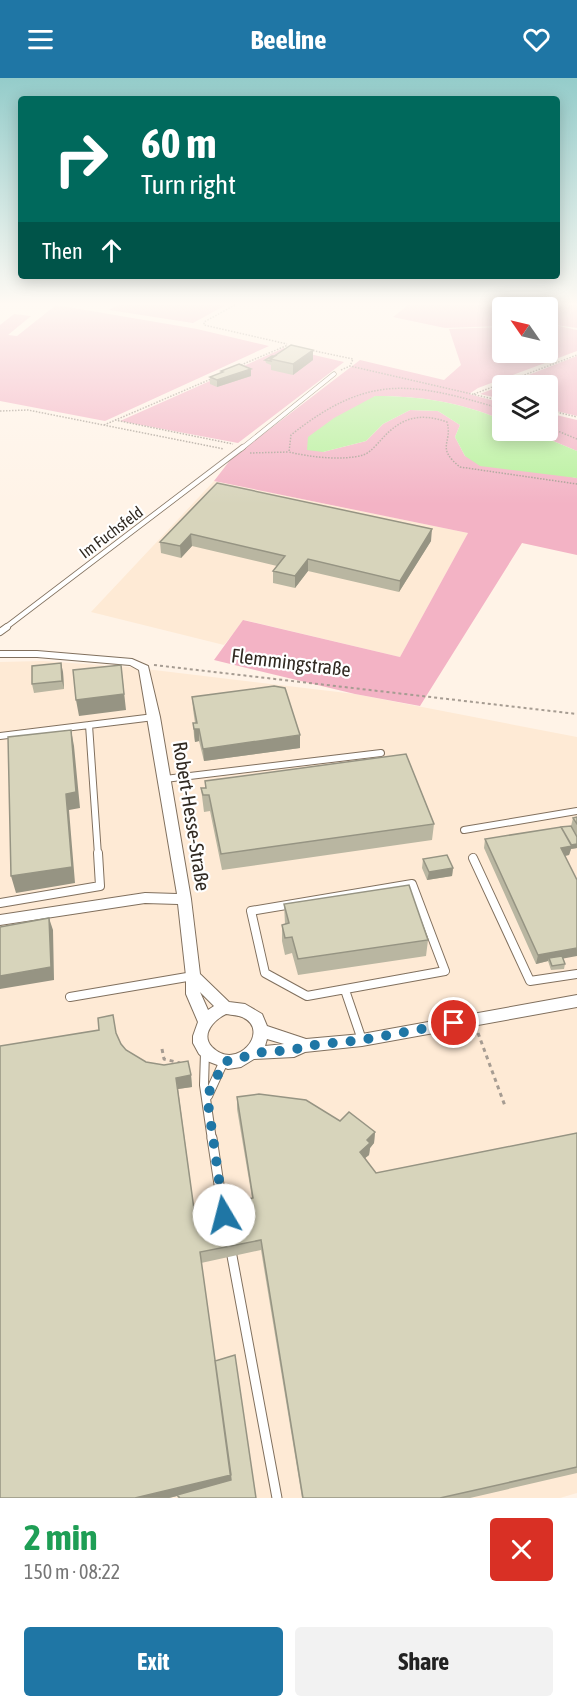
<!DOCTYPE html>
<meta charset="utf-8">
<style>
body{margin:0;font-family:"Asap Condensed",sans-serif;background:#f2f2f2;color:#222;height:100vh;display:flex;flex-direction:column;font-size:22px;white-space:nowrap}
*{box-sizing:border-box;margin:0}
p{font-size:20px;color:#767676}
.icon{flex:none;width:33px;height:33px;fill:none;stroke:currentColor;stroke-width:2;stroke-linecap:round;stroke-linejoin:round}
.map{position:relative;height:1420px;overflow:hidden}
.panel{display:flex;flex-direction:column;background:#fff;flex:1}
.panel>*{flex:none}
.hud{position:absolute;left:18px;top:18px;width:542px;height:183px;border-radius:6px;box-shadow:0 3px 15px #0003;background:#00695c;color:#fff;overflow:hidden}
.needle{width:39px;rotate:304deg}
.tools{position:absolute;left:492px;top:219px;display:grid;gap:12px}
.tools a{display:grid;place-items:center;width:66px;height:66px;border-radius:6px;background:#fff;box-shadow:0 3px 15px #0003;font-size:30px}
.pin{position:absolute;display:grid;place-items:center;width:51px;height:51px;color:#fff;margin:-26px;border:3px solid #fff;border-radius:50%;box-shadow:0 2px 6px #0007}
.me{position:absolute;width:66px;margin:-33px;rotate:352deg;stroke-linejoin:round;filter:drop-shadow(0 0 4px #0008)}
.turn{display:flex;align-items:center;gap:21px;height:126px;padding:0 24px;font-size:27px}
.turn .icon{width:78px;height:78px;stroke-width:2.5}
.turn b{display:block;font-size:42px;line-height:51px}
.then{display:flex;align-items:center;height:57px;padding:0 24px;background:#0003;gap:12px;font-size:22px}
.round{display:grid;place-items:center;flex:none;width:63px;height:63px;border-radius:6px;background:#f2f2f2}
.overview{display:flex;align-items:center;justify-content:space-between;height:102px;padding:0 24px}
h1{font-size:36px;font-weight:700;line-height:45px;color:#1e9e55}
.primary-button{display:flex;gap:12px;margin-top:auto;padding:12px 24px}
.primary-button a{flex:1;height:69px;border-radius:6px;background:#1f76a5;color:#fff;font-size:24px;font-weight:700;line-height:69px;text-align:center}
.primary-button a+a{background:#f2f2f2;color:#222}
header{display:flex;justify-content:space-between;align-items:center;height:78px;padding:0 24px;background:#1f76a5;color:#fff;font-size:27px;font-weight:700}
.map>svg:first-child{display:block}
.built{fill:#feead5}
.green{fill:#f3b3c5}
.water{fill:#b7f19d}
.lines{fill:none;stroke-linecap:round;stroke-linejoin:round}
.service-far4-casing{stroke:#81705e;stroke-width:5}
.service-far3-casing{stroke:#81705e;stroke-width:6}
.service-far2-casing{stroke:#81705e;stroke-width:8}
.service-far1-casing{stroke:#81705e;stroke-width:10}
.service-casing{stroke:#81705e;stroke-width:11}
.minor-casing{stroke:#81705e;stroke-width:2}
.path-far2{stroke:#a69c92;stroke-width:1.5;stroke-dasharray:1.5 1.5;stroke-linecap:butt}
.path-far1{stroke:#a69c92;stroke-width:2;stroke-dasharray:3 3;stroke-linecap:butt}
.path{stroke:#a69c92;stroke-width:3;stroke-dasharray:4 4;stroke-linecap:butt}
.service-far4{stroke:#fff;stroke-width:4}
.service-far3{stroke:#fff;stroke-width:4.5}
.service-far2{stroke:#fff;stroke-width:6}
.service-far1{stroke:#fff;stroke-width:8}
.service{stroke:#fff;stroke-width:9}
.minor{fill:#fff;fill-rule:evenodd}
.wall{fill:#b9b6a1}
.shaded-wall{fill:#969483}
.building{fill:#d7d4bb;stroke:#969483;stroke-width:1.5}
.route{stroke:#1f76a5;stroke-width:10;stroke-dasharray:0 18}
.labels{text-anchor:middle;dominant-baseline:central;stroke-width:4.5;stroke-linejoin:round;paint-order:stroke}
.far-street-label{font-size:16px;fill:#312a22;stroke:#fff}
.street-label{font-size:20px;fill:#312a22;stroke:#fff}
</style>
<header><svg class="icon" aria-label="menu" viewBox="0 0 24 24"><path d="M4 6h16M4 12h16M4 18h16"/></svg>Beeline<svg class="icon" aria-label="heart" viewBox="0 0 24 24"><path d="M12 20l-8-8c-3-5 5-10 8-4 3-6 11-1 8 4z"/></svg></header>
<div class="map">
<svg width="577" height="1420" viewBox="0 0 577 1420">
<rect width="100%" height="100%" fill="#fff3e7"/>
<path class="built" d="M214,403l254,52 -68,124 -156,-37 -20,25 -133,-33z
M43,583l86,6 226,27 222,43v756l-17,5h-560v-836z"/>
<path class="green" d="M56,227l141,24 72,17 -164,75 -105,-20v-76l14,-11 17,2 -23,19 9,1z
M117,227h109l-33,18 -84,-13z
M408,227h169v23l-29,-4v-16h-46v18l-57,2 -52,-11z
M548,248h11l18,4v21l-99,37 -9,6 33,9v17c-42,-18 -82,-24 -127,-24l-52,56 43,-11 17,-17 27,-14 28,1 22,14 -5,12 10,19 112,22v77l-55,-12 -102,163 -65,-12 -141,-34 29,-40 157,37 68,-124 -254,-52 17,-22 129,-99 84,20 17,-15 -12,-36 53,-2v25h46z
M284,270l60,14 -106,81 -118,-22z
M577,278v60l-29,-7v-23h-46v13l-22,-5z
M548,335l29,7v31l-48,-20 19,-1z"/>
<path class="water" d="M375,318c45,0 85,6 127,24v10l27,1 48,20v27l-97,-12 -15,-10 -10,-19 5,-12 -22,-14 -28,-1 -27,14 -17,17 -43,11 -16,-2 1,-13 26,-19z"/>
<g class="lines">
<g class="service-far4-casing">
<path id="service-far4" d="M241,371l93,-75"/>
</g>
<g class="service-far3-casing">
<path id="service-far3" d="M5,550l238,-181"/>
</g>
<g class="service-far2-casing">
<path id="service-far2" d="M0,554l7,-5
M89,647l9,130
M0,658l154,-19
M165,701l216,-26
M464,752l113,-19"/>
</g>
<g class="service-far1-casing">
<path id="service-far1" d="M473,780l57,123 47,-7
M412,806l33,87 -138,25 -42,-23 -14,-62z
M0,825l100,-17 -2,-33
M345,912l17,50
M70,919l123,-21
M205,974l-1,33 8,55
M208,1018l16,-35"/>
</g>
<g class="service-casing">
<path id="service" d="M212,1060l11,73
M232,1178l45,242"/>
</g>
<g class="minor-casing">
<path id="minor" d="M0,573h37l95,8 16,7 12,51 31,182 9,75 29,28 16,2 17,10 5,12 39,13 56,-5 215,-39v12l-215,39 -57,6 -11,5 -40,2 -13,8 -13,2 -21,-8 -8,-7 -6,-11v-7l5,-14 -12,-28v-18l-8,-72 -33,-1 -145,22v-10l145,-22 32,1 -38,-224 -9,-5 -93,-8h-37zM200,914l14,14 -6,4zM226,936c6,1 13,1 18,4 26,13 -7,54 -32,29 -12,-13 2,-27 14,-33zM267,961l17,5 -19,2z"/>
</g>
<path class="path-far2" d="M235,227l-31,17v3l83,19
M310,272l43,9 -3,7
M241,287l47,-20
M341,292l9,-4 152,35
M474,316l103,-39
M502,331c-91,-27 -133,-36 -211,26l-2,17c20,5 54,9 74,3 7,-2 13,-10 18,-15 19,-22 38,-28 66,-18 6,21 -12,25 13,45l117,17
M548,332l29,7
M0,333l28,-1 196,39
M115,342l118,24
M104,347l107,-46
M548,349l29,12
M250,375l39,-1"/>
<path class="path-far1" d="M154,587l423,49"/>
<path class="path" d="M478,955l27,73
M162,971l2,10 16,4"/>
<use href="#service-far4" class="service-far4"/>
<use href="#service-far3" class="service-far3"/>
<use href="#service-far2" class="service-far2"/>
<use href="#service-far1" class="service-far1"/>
<use href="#service" class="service"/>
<use href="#minor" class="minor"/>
</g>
<path class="wall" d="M272,278l41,4 -20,15 -22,-5v-5l-5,-2 -1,-3z
M251,291v7l-34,11 -7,-3v-7l11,-4v-2z
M217,405l214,58 -32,51 -91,-21 -13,17 -22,-5v-12l4,-5 -85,-20 -11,12 -20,-5 -1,-11z
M63,594l1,17 -30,4 -2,-9z
M192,619l108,51 -96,13 -5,-20 -4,1 -1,-6 -1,-13h2l-2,-14z
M205,703l229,43 -2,16 -210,30 -12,-59 -6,1 -3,-24h5z
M577,739v31l-6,1 -2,6 -4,1 -2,103 2,5 -1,5 -13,1 -3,-9 -12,3 -52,-116 1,-9 86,-13 2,-8z
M423,781l30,9 -1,8 -25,4 -5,-12z
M284,826l144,36 -2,16 -128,19 -6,-22 -7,2 -3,-14v-16l3,-1z
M117,957l4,9 5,6 20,12 45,13 1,12 -14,2 16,120 58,-11 -15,-89v-12l103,24 35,11 -1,11 -4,5 -1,7 -4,3 11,15 201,-40v340l-107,25h-168l-41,-248 -60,13 14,98 41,137h-78l-1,-2 -8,2h-169z"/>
<path class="shaded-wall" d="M313,272v10l-20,15v-11z
M251,291v7l-34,11v-7z
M432,451l-1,12 -32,51 1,-11z
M191,456l1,12 -11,12 -1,-12z
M308,481v12l-13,17v-12z
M61,585l2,9 1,17 -2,-8z
M121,587l5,45 -47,6 -3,-16z
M194,651h5v12l-4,1z
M71,652l3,16 6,62 -11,2 6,73 -59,10 -5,-17 55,-82z
M300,657v13l-96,13 -1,-12z
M577,766v4l-6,1 -2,6 -11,2 3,-9z
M453,790l-1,8 -25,4 2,-8z
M49,840l4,12 1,50 -54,9v-13z
M577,870v8l-27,5 -1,-3 -1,3 -12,3 2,-9z
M191,997l1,12 -14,2 -2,-11z
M375,1054l-1,11 -4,5 -1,7 -10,8 1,-11 7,-12z
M231,1397l1,8 -55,12v1l-8,2h-34z"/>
<path class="building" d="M291,267l22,5 -20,14 -23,-5z
M272,278h3l-5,3 1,2 -6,-1z
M239,286l12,5 -34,11 -7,-3 13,-5 -2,-1z
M217,405l215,46 -32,52 -92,-22 -13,17 -22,-5 12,-15 -94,-22 -11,12 -20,-4z
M61,585l1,18 -30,3v-18z
M121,587l3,29 -48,6 -3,-30z
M274,608l11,2 15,47 -97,14 -4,-20h-5l-1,-6h4l-5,-26z
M71,652l5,62 -10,2 6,73 -61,9 -3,-139z
M406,676l28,70 -213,30 -12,-59h-6l-2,-7h5l-1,-7z
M577,739v7l-4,-6z
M571,748l6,11v7l-6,1 -10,-18h-1z
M561,749l11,19 -11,2 16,32v68l-39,7 -53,-116z
M447,777l6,13 -24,4 -6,-13z
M409,807l19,55 -130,19 -6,-22 -7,1 -3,-13 7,-2 -5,-19z
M49,840l2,49 -51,9v-49z
M562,878l3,8 -13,2 -3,-8z
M113,937l3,18 5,11 5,6 20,12 18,3 24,-4 3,14 -15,3 18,131 59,-11 -16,-101 22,-3 47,6 34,21 9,-9 26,20 -8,8 3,3 -10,9 16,21 201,-40v334l-137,31h-137l-42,-258 -61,12 31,223 -96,23h-135v-452l99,-16 -1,-12z
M235,1277l21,143h-76l-3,-3 54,-15 -16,-119z"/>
<linearGradient id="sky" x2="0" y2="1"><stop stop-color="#94ccca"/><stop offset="0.53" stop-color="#fffaf4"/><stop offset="1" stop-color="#fffaf4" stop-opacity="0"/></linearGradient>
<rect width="577" height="426" fill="url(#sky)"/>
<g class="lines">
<path class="route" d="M224,1137l-17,-119 18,-35h10l18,-8 41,-3 10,-4 58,-6 92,-17"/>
</g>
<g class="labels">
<g class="far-street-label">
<text transform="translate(111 454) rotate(-37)">Im Fuchsfeld</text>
</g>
<g class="street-label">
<text transform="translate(291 584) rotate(7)">Flemmingstraße</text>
<text transform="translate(192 738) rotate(81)">Robert-Hesse-Straße</text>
</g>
</g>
</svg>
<div class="tools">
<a><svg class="needle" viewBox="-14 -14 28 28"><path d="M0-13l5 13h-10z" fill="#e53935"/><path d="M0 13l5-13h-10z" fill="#767676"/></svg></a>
<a><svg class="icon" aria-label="layers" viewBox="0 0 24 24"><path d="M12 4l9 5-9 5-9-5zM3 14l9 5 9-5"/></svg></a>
</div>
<div class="pin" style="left:454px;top:945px;background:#d93025"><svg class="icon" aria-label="arrive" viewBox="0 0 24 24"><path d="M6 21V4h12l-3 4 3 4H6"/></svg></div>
<svg class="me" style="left:224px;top:1137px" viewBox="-20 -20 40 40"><circle r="19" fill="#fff"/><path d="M0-13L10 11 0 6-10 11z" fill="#1f76a5"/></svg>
<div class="hud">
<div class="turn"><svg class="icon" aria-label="right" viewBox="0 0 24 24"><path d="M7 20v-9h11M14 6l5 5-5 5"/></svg><div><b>60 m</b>Turn right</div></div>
<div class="then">Then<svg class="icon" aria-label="ahead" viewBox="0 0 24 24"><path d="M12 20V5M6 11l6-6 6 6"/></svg></div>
</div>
</div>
<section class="panel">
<div class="overview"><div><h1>2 min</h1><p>150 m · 08:22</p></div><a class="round" style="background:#d93025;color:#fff"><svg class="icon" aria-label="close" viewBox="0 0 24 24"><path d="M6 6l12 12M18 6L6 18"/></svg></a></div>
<div class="primary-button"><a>Exit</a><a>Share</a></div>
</section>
